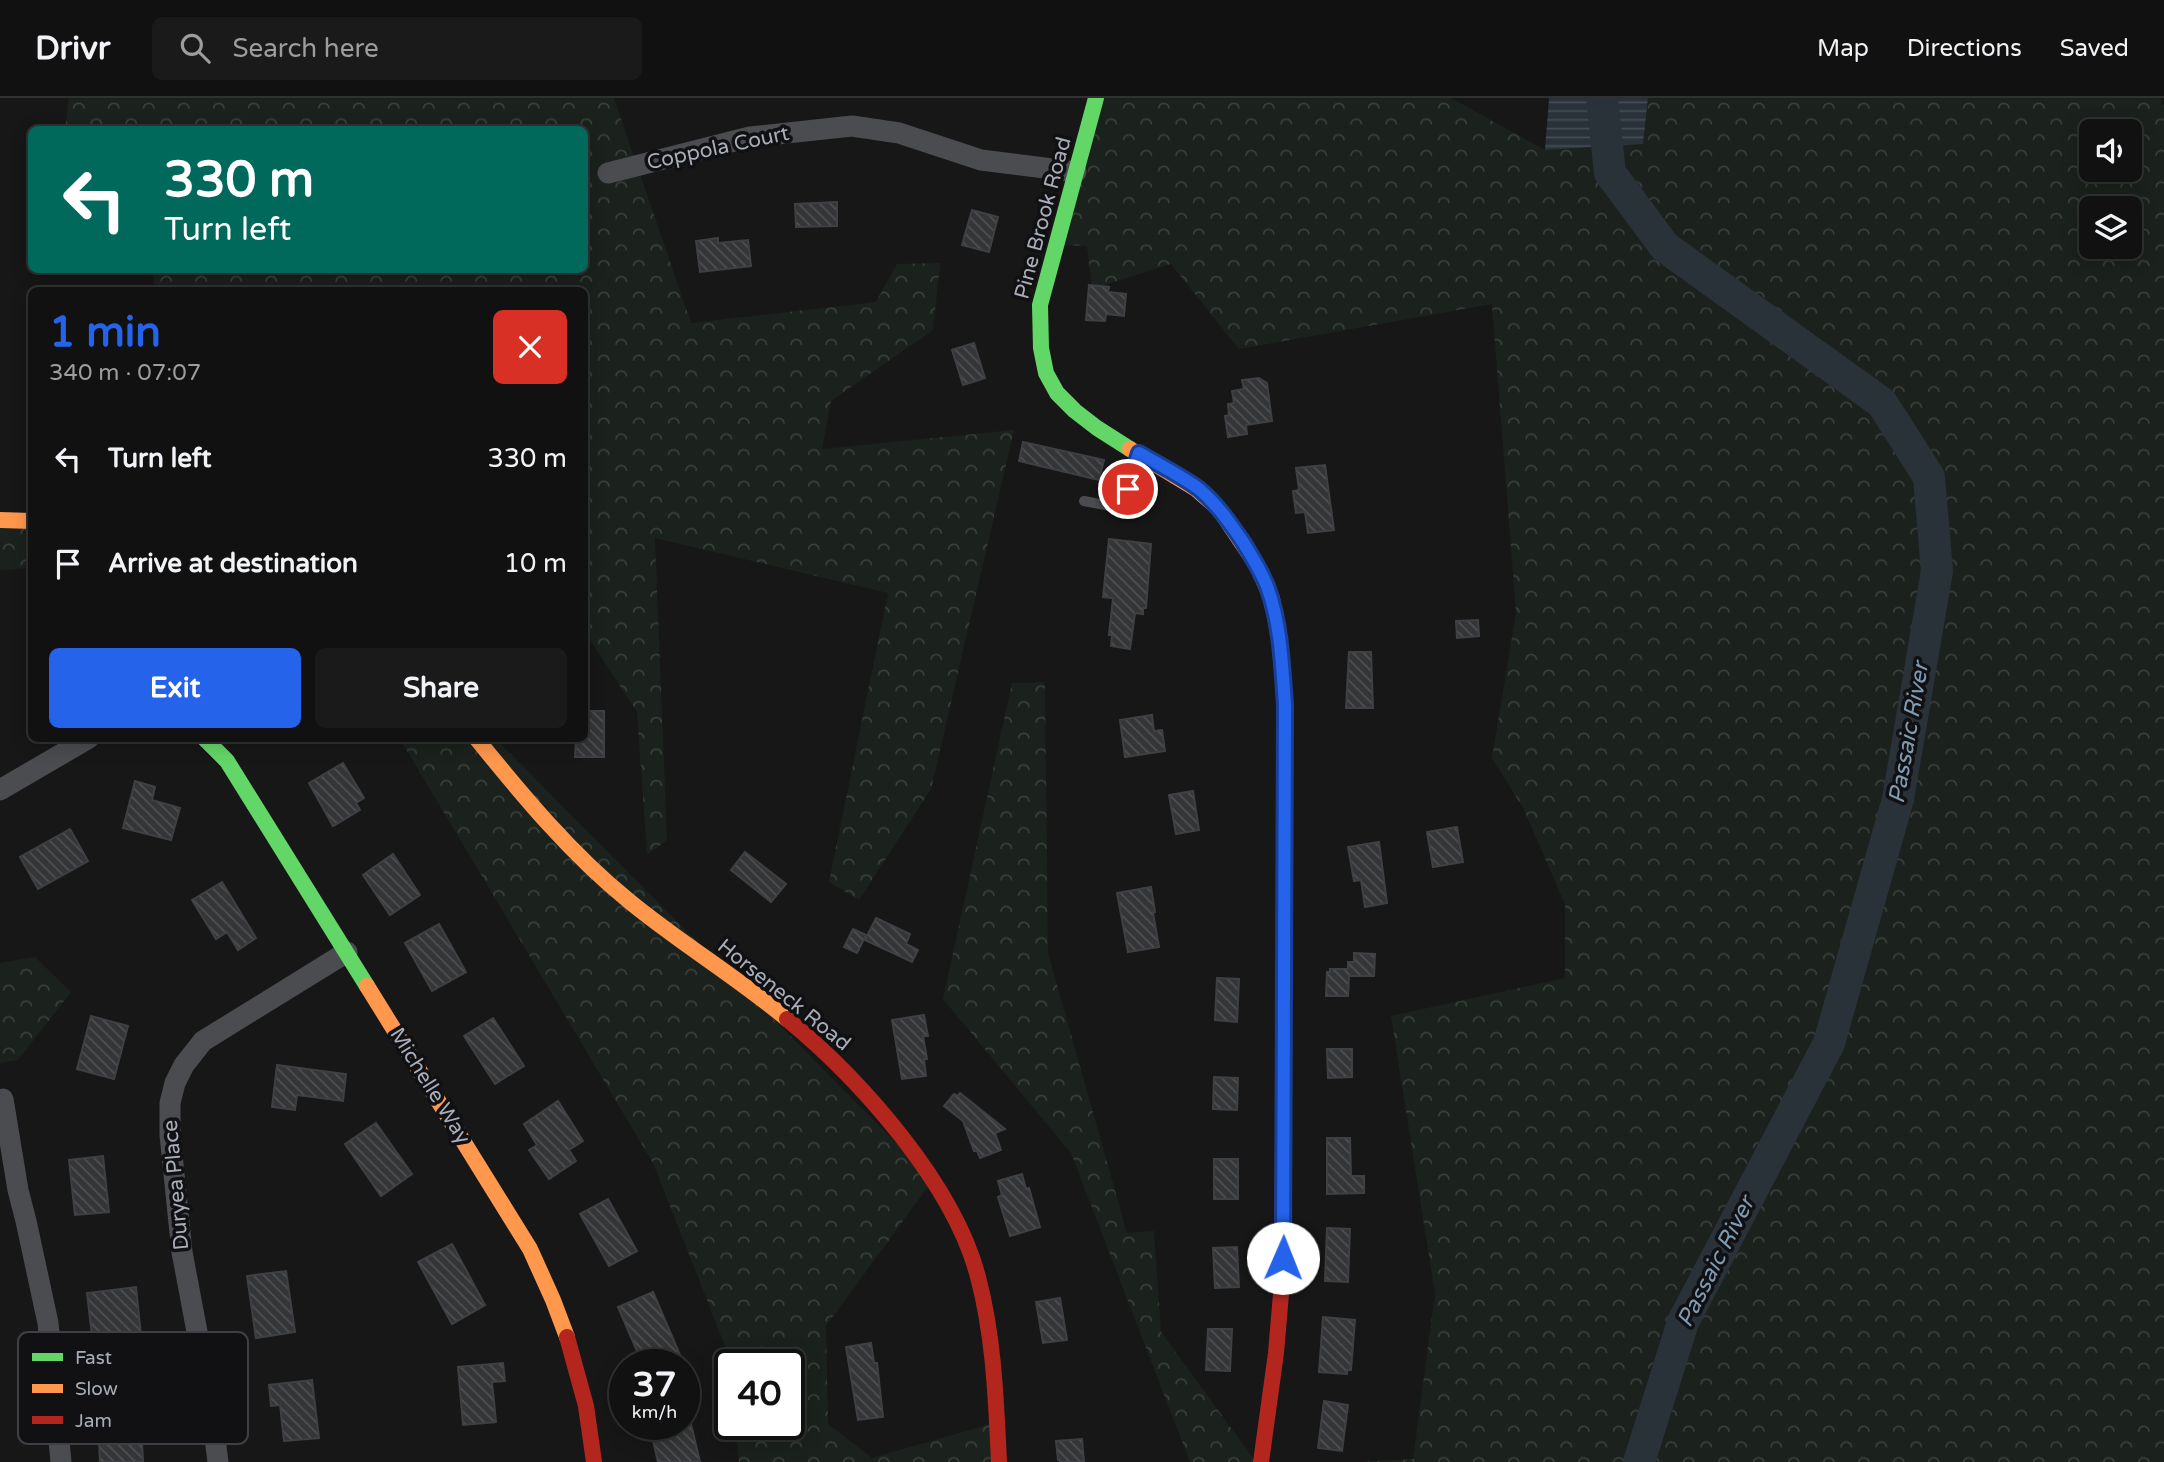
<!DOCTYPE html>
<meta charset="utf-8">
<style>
body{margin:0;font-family:"Varela Round",sans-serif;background:#1a1a1a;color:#f1f3f6;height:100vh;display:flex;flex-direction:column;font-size:26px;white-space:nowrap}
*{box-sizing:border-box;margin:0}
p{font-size:23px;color:#9c9d9f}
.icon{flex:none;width:38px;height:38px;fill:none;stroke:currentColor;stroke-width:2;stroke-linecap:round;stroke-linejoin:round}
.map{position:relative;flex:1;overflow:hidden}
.details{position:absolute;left:28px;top:189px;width:560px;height:455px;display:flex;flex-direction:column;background:#111;border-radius:10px;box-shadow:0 4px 18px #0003,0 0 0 2px #303131}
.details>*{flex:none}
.guide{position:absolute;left:28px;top:28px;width:560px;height:147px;border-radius:10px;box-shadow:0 4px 18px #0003,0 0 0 2px #303131;background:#00695c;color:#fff;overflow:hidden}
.tools{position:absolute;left:2079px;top:21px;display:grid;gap:14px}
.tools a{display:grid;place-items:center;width:63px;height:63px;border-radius:10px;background:#111;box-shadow:0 4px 18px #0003,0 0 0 2px #303131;font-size:35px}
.speed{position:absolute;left:609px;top:1251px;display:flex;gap:14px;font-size:35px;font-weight:700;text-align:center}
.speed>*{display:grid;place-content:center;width:91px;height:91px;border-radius:50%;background:#111;box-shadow:0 4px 18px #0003,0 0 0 2px #303131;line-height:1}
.speed small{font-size:18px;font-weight:400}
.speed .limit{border:4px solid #111;border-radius:10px;background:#fff;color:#111}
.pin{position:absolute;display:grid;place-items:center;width:60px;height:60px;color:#fff;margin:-30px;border:4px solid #fff;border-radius:50%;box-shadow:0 2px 7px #0007}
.me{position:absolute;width:77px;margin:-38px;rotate:1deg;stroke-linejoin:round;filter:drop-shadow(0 0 5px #0008)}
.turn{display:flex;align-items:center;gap:24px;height:147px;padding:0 21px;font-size:32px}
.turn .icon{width:91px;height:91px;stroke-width:2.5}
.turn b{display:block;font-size:49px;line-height:60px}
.round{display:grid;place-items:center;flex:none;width:74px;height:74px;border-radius:10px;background:#1a1a1a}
.head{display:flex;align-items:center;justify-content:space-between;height:119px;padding:0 21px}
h1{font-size:42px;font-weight:800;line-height:52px;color:#2563eb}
.primary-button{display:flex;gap:14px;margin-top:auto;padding:14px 21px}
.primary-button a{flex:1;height:80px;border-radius:10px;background:#2563eb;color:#fff;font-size:28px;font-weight:800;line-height:80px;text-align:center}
.primary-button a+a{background:#1a1a1a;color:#f1f3f6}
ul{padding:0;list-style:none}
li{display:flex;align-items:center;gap:21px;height:105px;padding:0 21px}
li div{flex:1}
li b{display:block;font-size:26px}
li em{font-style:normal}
header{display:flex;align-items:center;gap:42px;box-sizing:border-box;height:98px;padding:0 35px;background:#111;border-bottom:2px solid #303131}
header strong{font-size:33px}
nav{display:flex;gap:38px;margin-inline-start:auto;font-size:24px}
.search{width:490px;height:63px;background:#1a1a1a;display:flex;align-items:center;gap:18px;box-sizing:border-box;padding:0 24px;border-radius:10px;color:#9c9d9f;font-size:26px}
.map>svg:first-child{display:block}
.forest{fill:url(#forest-crowns);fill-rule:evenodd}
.water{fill:url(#water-rules)}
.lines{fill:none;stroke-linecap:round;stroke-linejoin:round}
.river{stroke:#2a3239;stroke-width:32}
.building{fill:url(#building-back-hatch);stroke:#3f4043;stroke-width:2}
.lane{stroke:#4b4c50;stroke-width:10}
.street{stroke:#4b4c50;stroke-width:21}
.fast{stroke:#63d668;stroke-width:16}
.slow{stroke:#ff974d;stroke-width:16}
.jam{stroke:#b3261e;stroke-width:16}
.route-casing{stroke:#184099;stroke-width:18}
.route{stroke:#2563eb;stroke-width:12}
.labels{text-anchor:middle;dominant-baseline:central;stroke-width:7;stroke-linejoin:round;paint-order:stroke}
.street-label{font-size:21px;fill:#a8adb8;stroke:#111113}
.water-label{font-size:23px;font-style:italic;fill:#7f9bb3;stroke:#111113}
.key{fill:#111113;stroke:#3e4045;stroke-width:2}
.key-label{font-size:19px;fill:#a8adb8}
</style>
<header>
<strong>Drivr</strong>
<div class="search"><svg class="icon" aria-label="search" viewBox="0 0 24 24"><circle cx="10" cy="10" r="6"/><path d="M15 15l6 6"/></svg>Search here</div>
<nav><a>Map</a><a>Directions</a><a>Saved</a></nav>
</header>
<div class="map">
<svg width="2164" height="1364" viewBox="0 0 2164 1364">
<defs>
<pattern id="forest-crowns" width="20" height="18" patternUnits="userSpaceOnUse" patternTransform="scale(1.75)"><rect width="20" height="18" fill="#1b211c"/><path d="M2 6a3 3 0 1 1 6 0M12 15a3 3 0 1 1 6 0" fill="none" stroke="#393f3b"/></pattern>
<pattern id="water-rules" width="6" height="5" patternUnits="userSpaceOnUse" patternTransform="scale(1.75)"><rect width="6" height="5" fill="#2a3239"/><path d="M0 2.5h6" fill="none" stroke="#464d54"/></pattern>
<pattern id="building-back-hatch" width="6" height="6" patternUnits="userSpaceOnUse" patternTransform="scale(1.75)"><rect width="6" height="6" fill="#343537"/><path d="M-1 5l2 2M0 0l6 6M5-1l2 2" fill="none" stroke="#4f5052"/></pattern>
</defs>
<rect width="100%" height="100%" fill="#171717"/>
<path class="forest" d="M69,0h545l77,225 185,-21 21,-38 43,-1 -7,67 -102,71 -9,48 192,-19 -83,359 -72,111 -30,-18 59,-289 -233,-55 12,302 -20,15 -10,-143 -52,-80 -1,-342h-429l-3,-20h432v-140h-519z
M1100,0h351l94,52 98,-6 5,-46h513v6l3,1v1357h-805l54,-3 22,-165 -44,-278 174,-38v-74l-42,-96 -31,-50 24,-145 -24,-309 -253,45 -68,-85 -79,25 -5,-43 -30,-1zM2091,33h39v39h-39zM2091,110h39v39h-39z
M31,416v54l-31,2v-52z
M1045,584l3,271 79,280 27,-2 7,101 95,130h-66l-119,-309 -128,-154 69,-316z
M400,641h96l437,441 -107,146 2,98 44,34 129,-37 2,41h-264l-4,-37 54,-1v-59h-59v12l-3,-26 -74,-188z
M35,859l36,35 -53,68 -18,3v-100z"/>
<path class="water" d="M1549,0h99l-5,46 -98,6z"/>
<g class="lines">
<path class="river" d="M1602,0l8,75 55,74 217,156 47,74 8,94 -39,228 -69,244 -146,279 -44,140"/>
</g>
<path class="building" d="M837,104v24l-41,1 -1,-23z
M972,112l26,7 -9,35 -27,-7z
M718,140v5l30,-3 3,26 -51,6 -4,-31z
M1089,187l20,2 -1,5 18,2 -2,22 -18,-2 -1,7 -19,-1z
M974,245l11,35 -22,7 -11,-35z
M1259,280l8,5 5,38 -26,4 1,9 -19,3 -3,-21 4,-1 -1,-11 6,-1 -2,-12 12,-2 -2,-9z
M1023,344l81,18 -5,20 -80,-19z
M1325,367l9,65 -26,3 -3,-21 -9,1 -3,-22 6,-1 -3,-22z
M1109,441l42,5 -5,64h-3v6l-8,-1 -5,36 -19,-3 1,-11h-3l4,-37 -10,-1z
M1478,522l1,16 -22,2 -1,-17z
M1349,554h22l2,56h-27z
M584,613h20v46h-29l1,-19h8z
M1152,617l2,16 8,-1 3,21 -40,6 -5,-37z
M343,665l21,35 -8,5 4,7 -27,16 -24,-43z
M135,683l20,6 -3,13 28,8 -9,32 -48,-12z
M1193,693l6,39 -23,4 -7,-39z
M1457,729l6,35 -30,5 -6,-35z
M70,731l18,32 -50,28 -18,-32z
M1379,744l8,61 -22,4 -4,-27 -7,1 -6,-34z
M745,754l41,32 -15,18 -40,-32z
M393,756l27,41 -30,20 -27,-40z
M222,784l34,56 -18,12 -11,-18 -11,7 -24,-39z
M1151,789l4,25 -2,1 6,34 -31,5 -11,-59z
M876,820l34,16 -4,10 12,6 -6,12 -47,-22z
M439,826l27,48 -34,19 -27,-48z
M853,831l13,6 -9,18 -13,-6z
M1354,855l21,1 -1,22h-25l-1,20h-22l1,-24h3v-3h18v-7h6z
M1217,880l22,1 -2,43 -22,-2z
M924,917l4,21h-5l4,23h-3l2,17 -24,3 -10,-59z
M91,918l37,10 -14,53 -37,-10z
M493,920l31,48 -29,18 -31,-48z
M1327,951h25v28l-24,1z
M277,967l69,9 -3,27 -46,-6 -2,15 -23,-3z
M1214,979l24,1 -1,32 -24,-1z
M960,995l45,36 -10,4 6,17 -21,8 -3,-7h-3l-11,-30 -19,-15 10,-12 4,2z
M558,1003l25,40 -14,9 7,11 -27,18 -20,-29 8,-5 -13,-21z
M376,1025l36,51 -31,22 -36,-52z
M1327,1040h23l1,38h13v17l-37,1z
M103,1058l6,56 -34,3 -6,-55z
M1214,1061h24v40h-24z
M1022,1076l4,15 3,-1 11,39 -30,9 -12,-39 4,-2 -4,-14z
M608,1101l29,52 -28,15 -29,-52z
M1327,1130l23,1 -2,53 -23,-1z
M452,1146l33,61 -33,19 -34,-62z
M1237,1149l2,40 -24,1 -2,-40z
M286,1173l9,61 -39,6 -9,-62z
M136,1189l7,68 -48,6 -8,-68z
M653,1194l27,63 -24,10h-13l-25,-58z
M1060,1200l7,42 -24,3 -7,-41z
M1323,1219l32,3 -4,50h-4v4l-28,-2z
M1208,1231h24l-2,42 -24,-1z
M871,1245l3,20h3l6,54 -25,3 -12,-73z
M503,1265l2,18 -13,1 4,40 -33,3 -5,-58z
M312,1282l7,58 -35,3 -4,-36 -9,1 -2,-21z
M1324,1303l24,4 -6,46 -24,-3z
M140,1304l3,60h-43l-3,-58z
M649,1326h42l9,38h-42z
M1082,1341l2,23h-24v-2h-2l-2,-19z"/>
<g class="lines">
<path class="lane" d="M1084,403l41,8 3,-20 11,-33"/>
<path class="street" d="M608,75l142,-36 102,-11 47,7 82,27 95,12
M0,692l89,-52
M3,1001l15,91 8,31 22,102 13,139
M218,1364l-7,-56 -29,-154 -12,-117v-32l5,-20 9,-18 19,-24 144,-89"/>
<path class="fast" d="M1096,0l-56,207 1,43 5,25 11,20 18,18 22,17 33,21
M204,640l23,23 140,225"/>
<path class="slow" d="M1130,351l66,40 23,20 37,55 16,35 8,45 5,61 -1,265
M0,422l32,1
M476,640c47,58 95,116 153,163 51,42 108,76 158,118
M367,888l163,263 23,51 14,37"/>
<path class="jam" d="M787,921c73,60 167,165 191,258 16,60 18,123 21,185
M567,1239l19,69 8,56
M1261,1364l15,-109 6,-71 2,-312"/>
</g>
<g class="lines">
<g class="route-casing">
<path id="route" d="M1128,391l11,-36c20,12 41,22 60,36 18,15 31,34 44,53 9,15 19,30 25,47 13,37 14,77 17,116l-2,553"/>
</g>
<use href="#route" class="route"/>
</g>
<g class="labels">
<g class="street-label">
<text transform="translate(718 50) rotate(-12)">Coppola Court</text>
<text transform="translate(1043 120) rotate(-75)">Pine Brook Road</text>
<text transform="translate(784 897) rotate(39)">Horseneck Road</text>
<text transform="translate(430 988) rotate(58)">Michelle Way</text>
<text transform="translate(176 1087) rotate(-95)">Duryea Place</text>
</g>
<g class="water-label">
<text transform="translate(1909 635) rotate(-80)">Passaic River</text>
<text transform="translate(1716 1164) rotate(-63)">Passaic River</text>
</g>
</g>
<rect x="18" y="1234" width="230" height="112" rx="10" class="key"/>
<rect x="32" y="1255" width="31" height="8" fill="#63d668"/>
<rect x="32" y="1286" width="31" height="9" fill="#ff974d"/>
<rect x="32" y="1318" width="31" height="8" fill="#b3261e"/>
<g class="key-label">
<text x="75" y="1266">Fast</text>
<text x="75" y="1297">Slow</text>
<text x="75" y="1329">Jam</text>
</g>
</svg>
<div class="tools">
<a><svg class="icon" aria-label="sound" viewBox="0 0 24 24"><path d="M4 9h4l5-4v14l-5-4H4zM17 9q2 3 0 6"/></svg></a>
<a><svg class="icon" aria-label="layers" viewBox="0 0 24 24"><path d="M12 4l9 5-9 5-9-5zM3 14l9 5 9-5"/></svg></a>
</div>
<div class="speed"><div>37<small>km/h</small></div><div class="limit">40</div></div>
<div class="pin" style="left:1128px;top:391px;background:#d93025"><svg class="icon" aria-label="arrive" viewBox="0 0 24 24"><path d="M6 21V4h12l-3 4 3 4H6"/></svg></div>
<svg class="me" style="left:1283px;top:1160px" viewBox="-20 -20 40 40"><circle r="19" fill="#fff"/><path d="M0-13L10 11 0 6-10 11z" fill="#2563eb"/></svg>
<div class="guide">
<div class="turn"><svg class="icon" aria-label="left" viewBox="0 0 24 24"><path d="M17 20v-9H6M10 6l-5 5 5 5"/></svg><div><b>330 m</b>Turn left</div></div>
</div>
<section class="details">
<div class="head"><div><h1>1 min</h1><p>340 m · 07:07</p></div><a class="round" style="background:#d93025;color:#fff"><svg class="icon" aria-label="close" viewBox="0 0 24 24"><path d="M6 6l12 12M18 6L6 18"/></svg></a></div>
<ul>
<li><svg class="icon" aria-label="left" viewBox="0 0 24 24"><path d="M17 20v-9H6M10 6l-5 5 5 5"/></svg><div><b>Turn left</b></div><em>330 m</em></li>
<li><svg class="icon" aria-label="arrive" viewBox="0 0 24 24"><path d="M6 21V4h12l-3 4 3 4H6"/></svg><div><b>Arrive at destination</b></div><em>10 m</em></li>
</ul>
<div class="primary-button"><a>Exit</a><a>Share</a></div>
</section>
</div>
